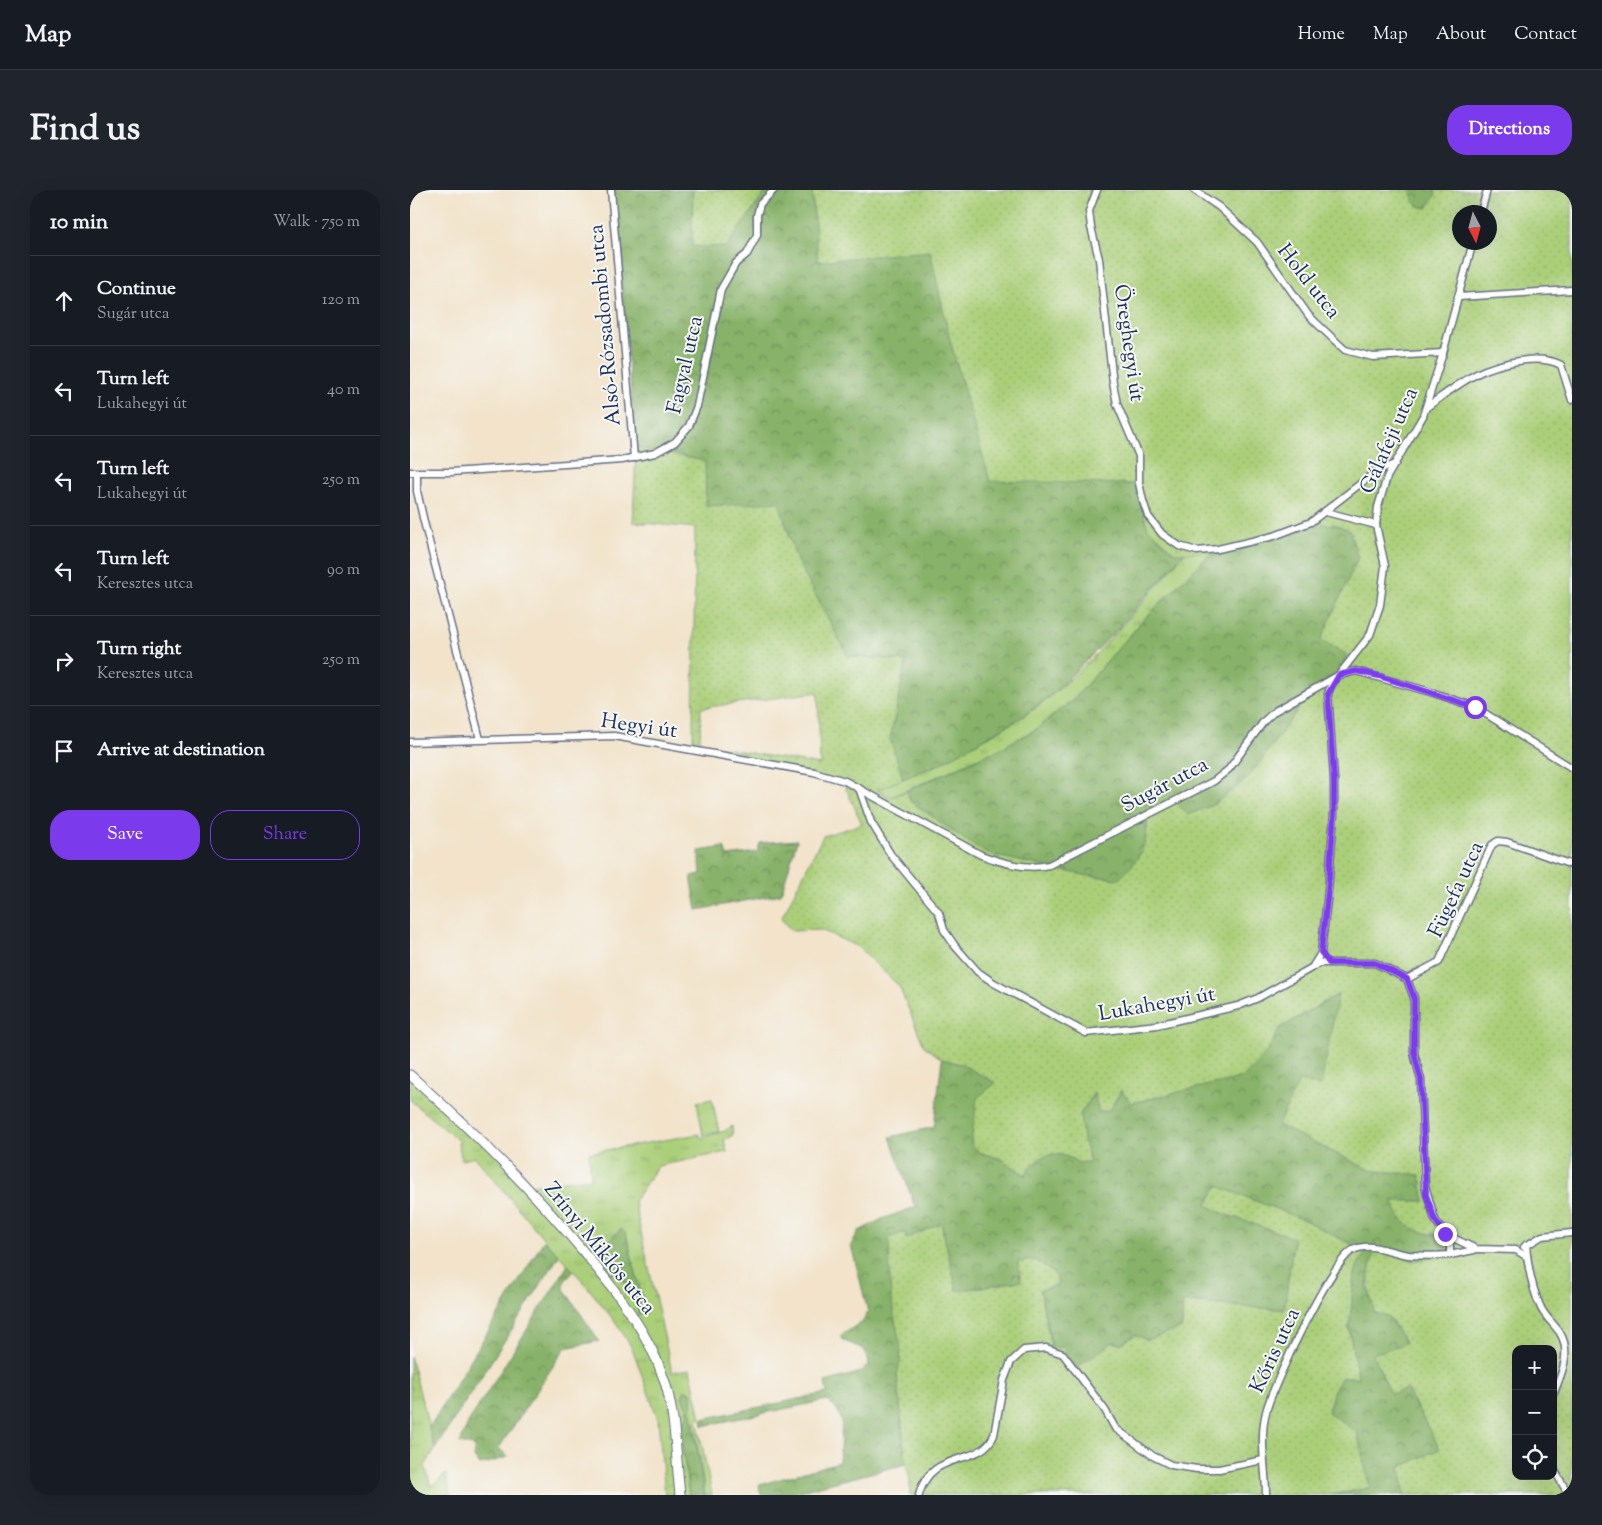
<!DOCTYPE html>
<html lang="en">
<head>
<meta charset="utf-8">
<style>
  :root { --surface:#171b24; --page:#20242c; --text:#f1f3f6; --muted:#9ea1a6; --line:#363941; --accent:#7c3aed }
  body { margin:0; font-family:"Sorts Mill Goudy",serif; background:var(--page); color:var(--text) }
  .controls { position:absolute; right:15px; bottom:15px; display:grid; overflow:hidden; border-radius:10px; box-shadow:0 5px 20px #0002 }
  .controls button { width:45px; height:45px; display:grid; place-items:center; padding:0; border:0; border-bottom:1px solid var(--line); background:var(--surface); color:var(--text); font:25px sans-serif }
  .compass { position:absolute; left:1042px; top:15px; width:45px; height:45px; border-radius:50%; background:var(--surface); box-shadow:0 5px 20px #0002; rotate:174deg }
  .stop { position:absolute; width:15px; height:15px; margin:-11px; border:4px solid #7c3aed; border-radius:50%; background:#fff }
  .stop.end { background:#7c3aed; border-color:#fff; box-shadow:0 1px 5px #0008 }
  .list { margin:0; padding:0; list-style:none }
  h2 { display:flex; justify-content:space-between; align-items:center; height:65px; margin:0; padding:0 20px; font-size:21px }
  h2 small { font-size:16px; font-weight:400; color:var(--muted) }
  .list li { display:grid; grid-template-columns:32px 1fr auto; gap:15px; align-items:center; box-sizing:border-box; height:90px; padding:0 20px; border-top:1px solid var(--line) }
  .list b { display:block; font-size:19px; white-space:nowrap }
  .list p { margin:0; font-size:16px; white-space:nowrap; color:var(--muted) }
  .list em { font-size:16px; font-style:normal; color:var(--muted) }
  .actions { display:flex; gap:10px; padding:15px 20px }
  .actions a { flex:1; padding:11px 0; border:1px solid var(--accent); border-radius:20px; text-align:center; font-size:18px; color:var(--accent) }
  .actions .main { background:var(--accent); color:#fff }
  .icon { flex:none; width:28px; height:28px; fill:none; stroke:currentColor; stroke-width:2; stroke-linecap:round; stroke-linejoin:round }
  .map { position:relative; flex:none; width:1162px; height:1305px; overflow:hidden; border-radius:20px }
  header { display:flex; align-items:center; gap:30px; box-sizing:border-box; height:70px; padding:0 25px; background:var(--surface); border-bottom:1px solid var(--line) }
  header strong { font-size:24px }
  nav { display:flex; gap:28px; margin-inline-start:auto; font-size:18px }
  .intro { display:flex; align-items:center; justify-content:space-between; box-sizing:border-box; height:120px; padding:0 30px }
  h1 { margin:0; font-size:35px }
  .button { padding:12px 22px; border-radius:20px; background:var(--accent); color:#fff; font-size:18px; font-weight:700 }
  main { display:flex; gap:30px; padding:0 30px }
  aside { flex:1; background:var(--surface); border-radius:20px; box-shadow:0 5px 20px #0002 }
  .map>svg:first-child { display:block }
  .grass { fill:url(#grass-tufts); stroke:#637f6c; fill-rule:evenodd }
  .forest { fill:url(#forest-crowns); stroke:#527064 }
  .park { fill:url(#park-dots); stroke:#637f6c; fill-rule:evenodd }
  .pitch { fill:#abcf79; stroke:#637f6c }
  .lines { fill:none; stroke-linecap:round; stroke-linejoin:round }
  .minor-casing { stroke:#666e84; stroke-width:9 }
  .secondary-casing { stroke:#666e84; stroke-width:11 }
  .minor { stroke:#fff; stroke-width:6 }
  .secondary { stroke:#fff; stroke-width:9 }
  .route { stroke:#7c3aed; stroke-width:6 }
  .labels { text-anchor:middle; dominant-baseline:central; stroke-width:4; stroke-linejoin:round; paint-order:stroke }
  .street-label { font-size:21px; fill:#1b2f5e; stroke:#f6f6f2 }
</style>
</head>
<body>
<header>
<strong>Map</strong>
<nav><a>Home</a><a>Map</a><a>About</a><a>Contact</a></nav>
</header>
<div class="intro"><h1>Find us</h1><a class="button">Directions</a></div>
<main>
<aside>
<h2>10 min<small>Walk · 750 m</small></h2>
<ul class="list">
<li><svg class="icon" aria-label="ahead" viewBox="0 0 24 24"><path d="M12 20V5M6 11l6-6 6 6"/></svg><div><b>Continue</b><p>Sugár utca</p></div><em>120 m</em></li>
<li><svg class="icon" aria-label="left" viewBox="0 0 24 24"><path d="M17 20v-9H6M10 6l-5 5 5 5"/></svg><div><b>Turn left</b><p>Lukahegyi út</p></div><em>40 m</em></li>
<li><svg class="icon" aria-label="left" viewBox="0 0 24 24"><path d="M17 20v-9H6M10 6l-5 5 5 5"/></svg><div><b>Turn left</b><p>Lukahegyi út</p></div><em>250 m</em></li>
<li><svg class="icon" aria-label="left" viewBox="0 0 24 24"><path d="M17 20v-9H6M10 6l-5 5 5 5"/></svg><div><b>Turn left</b><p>Keresztes utca</p></div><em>90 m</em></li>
<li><svg class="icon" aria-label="right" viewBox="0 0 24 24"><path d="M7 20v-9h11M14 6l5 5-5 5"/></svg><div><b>Turn right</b><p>Keresztes utca</p></div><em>250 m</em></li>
<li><svg class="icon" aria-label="arrive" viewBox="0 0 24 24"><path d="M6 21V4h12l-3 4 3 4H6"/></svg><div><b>Arrive at destination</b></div></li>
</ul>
<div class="actions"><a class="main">Save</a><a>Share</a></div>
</aside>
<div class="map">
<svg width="1162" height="1305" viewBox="0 0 1162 1305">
  <defs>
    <pattern id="grass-tufts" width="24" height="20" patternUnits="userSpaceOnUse" patternTransform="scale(1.25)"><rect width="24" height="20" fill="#abcf79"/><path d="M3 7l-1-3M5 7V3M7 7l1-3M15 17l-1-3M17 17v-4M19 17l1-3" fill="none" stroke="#93b26b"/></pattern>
    <pattern id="forest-crowns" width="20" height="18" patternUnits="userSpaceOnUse" patternTransform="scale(1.25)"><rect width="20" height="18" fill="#88b269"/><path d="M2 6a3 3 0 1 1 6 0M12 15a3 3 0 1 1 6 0" fill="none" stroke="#6e915a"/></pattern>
    <pattern id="park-dots" width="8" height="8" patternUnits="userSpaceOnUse" patternTransform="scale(1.25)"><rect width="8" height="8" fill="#abcf79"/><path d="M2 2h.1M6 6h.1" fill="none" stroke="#93b26b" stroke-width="1.8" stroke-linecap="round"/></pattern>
  </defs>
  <rect width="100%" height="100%" fill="#f6f6f2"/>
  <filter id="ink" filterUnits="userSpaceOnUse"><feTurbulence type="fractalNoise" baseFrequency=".02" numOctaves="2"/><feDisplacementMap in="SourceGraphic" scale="10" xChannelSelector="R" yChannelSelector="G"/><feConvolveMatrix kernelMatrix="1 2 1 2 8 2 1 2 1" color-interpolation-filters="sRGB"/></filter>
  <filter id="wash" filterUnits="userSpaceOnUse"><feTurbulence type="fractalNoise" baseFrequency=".0096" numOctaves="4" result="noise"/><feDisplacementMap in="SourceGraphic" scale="20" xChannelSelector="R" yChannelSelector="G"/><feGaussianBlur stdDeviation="1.12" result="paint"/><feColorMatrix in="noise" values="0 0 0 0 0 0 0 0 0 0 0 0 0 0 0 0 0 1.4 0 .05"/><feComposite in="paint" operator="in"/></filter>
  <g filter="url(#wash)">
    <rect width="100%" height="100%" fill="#f2e3ca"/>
    <g class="grass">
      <path d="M803 361 736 427 664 509 625 540 587 560 481 607 466 600C516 579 566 556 612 527 672 488 729 418 775 362Z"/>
      <path d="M0 886 119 995 181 988 179 963 289 944 291 948 315 941 322 936 323 945 314 950 317 962 248 976 224 1011 262 1182 280 1179 291 1228 287 1230 302 1305H295L281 1216 279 1224 270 1236 279 1305H255L248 1229 222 1158 207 1134 172 1090 134 1049 65 967 52 970 48 953 50 952 0 910ZM211 1039 216 1044 235 1123 229 1125 222 1100 208 1085Z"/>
      <polygon points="0,1166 25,1259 15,1276 21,1297 36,1284 40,1305 0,1305"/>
    </g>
    <g class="forest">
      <polygon points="203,0 283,0 282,55 316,57 357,0 402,0 408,71 520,61 540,150 580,290 724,294 738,338 765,363 775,362 707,440 644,503 612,527 530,574 493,589 480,549 496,471 438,466 387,371 369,313 296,316 295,271 226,258"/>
      <path d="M1000 0H1025L1026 4 1018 18C1005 17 1003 12 1000 0Z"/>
      <path d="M913 334 928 335 940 341 948 368 936 396V464L933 479 890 517 838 588 805 614 778 625 738 621C737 655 734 666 709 689L673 685 582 665 564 656 500 611 497 601 587 560 625 540 664 509 736 427 803 361 822 360Z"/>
      <polygon points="387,650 371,704 287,720 281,686 291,684 289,661 314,657 317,666 347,662 350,653"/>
      <path d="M929 804 911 896 868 935 960 980 1010 985 1015 1011H983L1020 1045H1032L1037 1055 1032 1067 1003 1071 967 1058 957 1096 965 1123 978 1126 996 1154 963 1165 981 1204 996 1199 1030 1259 990 1277 995 1305H920L960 1298 947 1242 918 1222 924 1200 932 1187H948L939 1140 944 1088 948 1074 959 1058 941 1054 894 1030 807 996 797 1015 812 1023 884 1048 874 1120 773 1112 772 1138 736 1151 726 1145 664 1180 642 1158 630 1100 648 1095 625 1070 608 1073 611 1091 547 1101 531 1033 496 1050 495 1042 483 1120 491 1148 492 1169 487 1184 496 1274 375 1305H351L349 1295 429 1272 432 1233 428 1221 417 1210 293 1236 292 1229 417 1203 415 1192 451 1182 459 1173 454 1159 434 1151 430 1146 453 1131 458 1122 441 1055 449 1041 472 1029 505 1017 480 947 524 937 532 869 551 874 586 893 571 963 592 969 615 985C631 962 645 958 669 973L680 971 673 950 670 924 685 903 689 922 700 920 711 900 722 913 833 887 856 863 870 838Z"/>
      <path d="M211 1039 216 1044 236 1123 229 1125C224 1107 220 1087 198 1083L186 1063Z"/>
      <polygon points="134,1050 149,1066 25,1259 19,1238"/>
      <polygon points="158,1075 164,1081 154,1092 154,1099 189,1151 155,1158 89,1258 98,1267 70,1275 63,1266 66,1257 50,1253 59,1231"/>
      <polygon points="275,1200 281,1202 282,1228 295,1305 279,1305 270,1235 279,1224 272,1207"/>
    </g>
    <g class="park">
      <polygon points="283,0 357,0 316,57 282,56"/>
      <path d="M402 0H1000C1003 11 1005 17 1017 18L1026 4 1025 0H1162V1305H995L990 1277 1030 1259 997 1199 981 1204 963 1164 996 1153 978 1126 965 1123C957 1099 956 1081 967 1057L1003 1071 1032 1067 1037 1055 1032 1045C1009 1044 988 1035 983 1011H1015L1010 985 960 980 868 935 889 891 911 896 928 804 870 838 856 863 834 887 721 913 711 900 700 920 689 922 684 903 670 924 673 950 680 971 669 973C645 958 631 962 615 985L592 969 571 963 561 955 567 908 586 893 551 874 532 869 514 856 489 796 448 757 411 740 382 741 371 729 413 646 452 634 434 594 283 556 285 338 223 332 226 258 295 271 296 316 369 312 387 371 438 466 496 471 480 549 493 589 467 600 481 607 497 601 500 611 564 656 582 665 673 685 709 689C734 665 737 655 738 621L762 608 778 625 805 614 838 588 890 517 933 479 936 464 911 450 948 368 940 341 928 335 913 334 822 360 765 363 738 338 724 294 580 291 540 150 520 61 408 71ZM1050 22H1080V52H1050ZM408 502 410 575 290 554 291 518ZM1106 1159H1143V1286H1106Z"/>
      <path d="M807 996 894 1030 941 1054 959 1058 948 1074 944 1088 939 1140 948 1187H932L924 1200 918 1222 947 1242 960 1298 920 1305H500V1290L496 1274 487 1184C496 1156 486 1145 483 1119 479 1096 480 1072 479 1048L495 1042 496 1049 531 1033 547 1101 611 1091 608 1072 625 1070 646 1085 648 1095 630 1100 641 1158 653 1157 664 1180 701 1153 711 1154 726 1145 737 1150 772 1138 773 1112 874 1120 884 1048 812 1023 797 1015Z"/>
    </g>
    <polygon class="pitch" points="302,909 309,942 293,945 287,912"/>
  </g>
  <g filter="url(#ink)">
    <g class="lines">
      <defs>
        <g id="minor">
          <polyline points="201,0 224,268"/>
          <polyline points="687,0 679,21 681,37 689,69 703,193 707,214 729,266 729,293 733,311 738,326 752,344 769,356 787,361 808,359 864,346 901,332 968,280 985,274"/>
          <polyline points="784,0 809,17 847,52 899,126 935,160 963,167 1033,163"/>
          <polyline points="1071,22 1077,0"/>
          <polyline points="1048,107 1162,100"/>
          <path d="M1017 217C1034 205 1055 188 1075 180 1096 172 1130 164 1151 175L1162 210"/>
          <polyline points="0,282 41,282 212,270 245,263 265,252 279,236 287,216 311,99 326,73 337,64 347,45 347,25 350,14 364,0"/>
          <polyline points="7,283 7,301 14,332 70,549"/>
          <polyline points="916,322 966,335"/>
          <path d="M0 552 204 546 404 582 435 591 571 665C593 673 616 680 639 675L804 591 819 579 854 531 865 521 929 485 946 481 1024 503 1065 517 1162 578"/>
          <polyline points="449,598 461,632 481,665 529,723 534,740 545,756 568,782 584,793 676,843 747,835 828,816 848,808 910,773 965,773 997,789 1004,808 1004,863 1011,890 1015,996 1025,1030 1035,1044 1066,1059 1106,1060 1117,1067"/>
          <polyline points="903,776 911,763 918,701 924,624 924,589 918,504 921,495 960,445 970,415 975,376 966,335 968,317 977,287 1013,226 1033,163 1063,52"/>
          <polyline points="997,789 1029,772 1082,655 1088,651 1097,652 1162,675"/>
          <path d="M1116 1055C1118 1077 1122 1099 1131 1118 1136 1128 1144 1134 1150 1143 1162 1162 1151 1186 1143 1205"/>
          <polyline points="1114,1057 1132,1046 1162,1043"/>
          <polyline points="1040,1065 1064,1060"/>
          <polyline points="1143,1278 1159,1305"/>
          <path d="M509 1305C521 1258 570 1278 584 1245L594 1190 601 1172 614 1160 636 1158 653 1164 695 1220 705 1238 743 1266 761 1275 787 1279H809L853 1270"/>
          <path d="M856 1305C856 1277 849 1250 856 1222 863 1194 921 1072 943 1060 961 1051 981 1063 999 1065 1013 1066 1027 1066 1040 1065V1056L1035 1044"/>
        </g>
        <path id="secondary" d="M0 885C62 940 120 997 173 1061 206 1101 239 1142 255 1192 266 1228 266 1268 270 1305"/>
      </defs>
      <use href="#minor" class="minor-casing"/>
      <use href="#secondary" class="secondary-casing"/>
      <use href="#minor" class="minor"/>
      <use href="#secondary" class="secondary"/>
    </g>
  </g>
  <g class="lines" filter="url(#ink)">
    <polyline class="route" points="1035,1044 1025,1030 1016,1005 1011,890 1004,863 1004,808 997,789 965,773 919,773 911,762 918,701 924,624 924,589 918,504 929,485 946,481 969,486 1065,517"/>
  </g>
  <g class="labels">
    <g class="street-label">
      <text transform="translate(898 92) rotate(52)">Hold utca</text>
      <text transform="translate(196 135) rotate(-95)">Alsó-Rózsadombi utca</text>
      <text transform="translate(718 153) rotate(82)">Öreghegyi út</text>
      <text transform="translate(276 175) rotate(-77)">Fagyal utca</text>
      <text transform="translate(980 251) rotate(-66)">Gálafeji utca</text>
      <text transform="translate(229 537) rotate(8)">Hegyi út</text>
      <text transform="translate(755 596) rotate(-28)">Sugár utca</text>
      <text transform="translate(1047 700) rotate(-65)">Fügefa utca</text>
      <text transform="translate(747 815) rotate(-10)">Lukahegyi út</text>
      <text transform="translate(189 1059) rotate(51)">Zrínyi Miklós utca</text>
      <text transform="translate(866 1161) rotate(-65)">Kőris utca</text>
    </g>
  </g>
</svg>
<div class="controls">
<button>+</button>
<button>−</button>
<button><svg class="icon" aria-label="locate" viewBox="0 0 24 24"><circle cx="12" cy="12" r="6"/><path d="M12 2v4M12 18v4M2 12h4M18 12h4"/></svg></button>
</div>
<svg class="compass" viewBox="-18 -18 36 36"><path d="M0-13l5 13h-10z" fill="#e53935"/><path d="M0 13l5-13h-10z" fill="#9ea1a6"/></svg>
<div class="stop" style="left:1065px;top:517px"></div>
<div class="stop end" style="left:1035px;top:1044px"></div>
</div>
</main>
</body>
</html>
